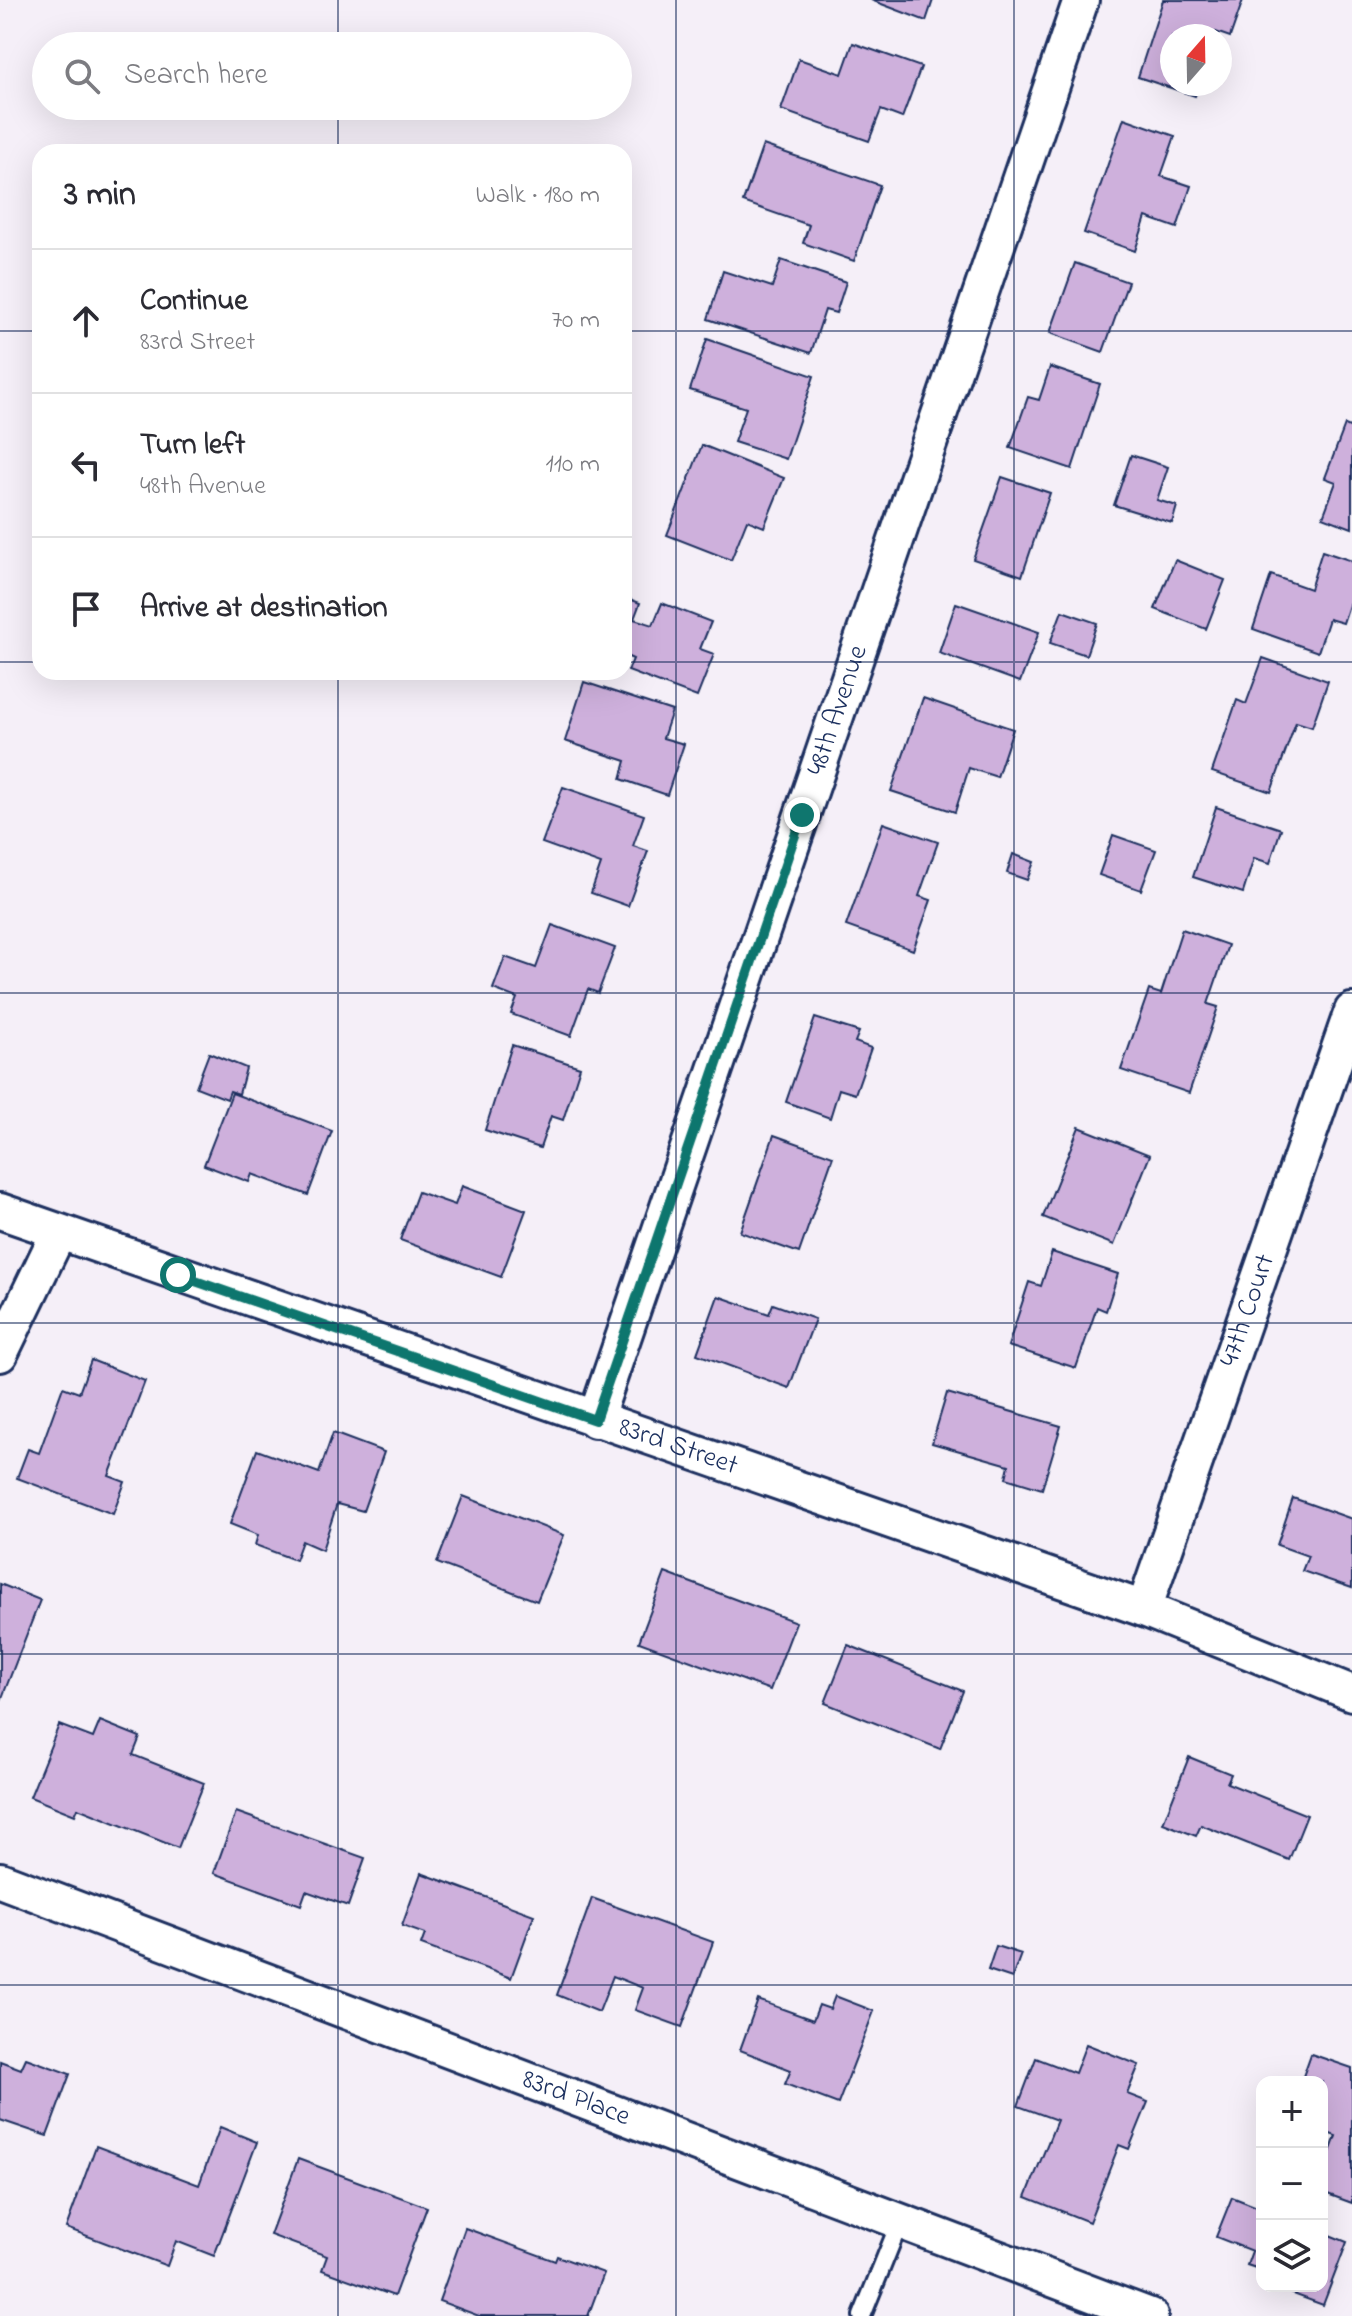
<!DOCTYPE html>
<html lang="en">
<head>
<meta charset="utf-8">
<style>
  :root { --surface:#fff; --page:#f2f2f3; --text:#2b2b33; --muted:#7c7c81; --line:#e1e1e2 }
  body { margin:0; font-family:"Indie Flower",sans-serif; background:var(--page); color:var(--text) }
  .controls { position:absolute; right:24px; bottom:24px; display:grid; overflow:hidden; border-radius:16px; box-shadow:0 8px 32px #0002 }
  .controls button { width:72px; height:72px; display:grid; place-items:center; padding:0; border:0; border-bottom:2px solid var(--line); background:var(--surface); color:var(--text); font:40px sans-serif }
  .compass { position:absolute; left:1160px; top:24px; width:72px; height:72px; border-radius:50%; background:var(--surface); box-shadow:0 8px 32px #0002; rotate:20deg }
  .stop { position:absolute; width:24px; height:24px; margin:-18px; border:6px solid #0f766e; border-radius:50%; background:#fff }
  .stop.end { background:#0f766e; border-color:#fff; box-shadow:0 2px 8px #0008 }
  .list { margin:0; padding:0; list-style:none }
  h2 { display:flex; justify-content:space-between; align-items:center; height:104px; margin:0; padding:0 32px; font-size:34px }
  h2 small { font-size:26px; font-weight:400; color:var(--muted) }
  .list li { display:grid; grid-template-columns:52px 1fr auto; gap:24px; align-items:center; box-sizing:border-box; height:144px; padding:0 32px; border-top:2px solid var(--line) }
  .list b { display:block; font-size:30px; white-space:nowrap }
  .list p { margin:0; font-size:26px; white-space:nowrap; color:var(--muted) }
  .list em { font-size:26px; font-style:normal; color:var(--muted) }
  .icon { flex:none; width:44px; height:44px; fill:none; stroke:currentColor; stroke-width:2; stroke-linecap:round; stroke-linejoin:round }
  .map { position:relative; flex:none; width:1352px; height:2316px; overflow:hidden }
  .search { position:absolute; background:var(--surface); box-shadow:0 8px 32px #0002; left:32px; top:32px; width:600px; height:88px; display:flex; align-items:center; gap:20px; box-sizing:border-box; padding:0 28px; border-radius:44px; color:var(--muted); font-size:30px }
  .panel { position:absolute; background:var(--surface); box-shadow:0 8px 32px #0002; left:32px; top:144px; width:600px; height:536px; border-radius:24px }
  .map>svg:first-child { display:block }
  .building { fill:#ceb0dc; stroke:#1b2f5e; stroke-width:2 }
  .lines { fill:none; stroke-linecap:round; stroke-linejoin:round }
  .lane-casing { stroke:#1b2f5e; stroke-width:22 }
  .street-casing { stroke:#1b2f5e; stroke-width:40 }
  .lane { stroke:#fff; stroke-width:16 }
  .street { stroke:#fff; stroke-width:34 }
  .route { stroke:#0f766e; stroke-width:10 }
  .grid { fill:none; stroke:#1b2f5e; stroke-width:2; stroke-opacity:0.55 }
  .labels { text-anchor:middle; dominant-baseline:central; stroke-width:6; stroke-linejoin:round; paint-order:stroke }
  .street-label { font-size:28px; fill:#1b2f5e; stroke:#fff }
</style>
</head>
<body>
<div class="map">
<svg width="1352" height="2316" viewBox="0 0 1352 2316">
  <rect width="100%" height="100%" fill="#f5eff8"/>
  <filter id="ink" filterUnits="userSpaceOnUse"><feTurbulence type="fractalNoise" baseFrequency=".0125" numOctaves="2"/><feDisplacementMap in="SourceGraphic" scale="16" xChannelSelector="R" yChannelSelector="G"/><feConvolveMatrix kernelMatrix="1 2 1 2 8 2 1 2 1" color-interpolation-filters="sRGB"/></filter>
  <g filter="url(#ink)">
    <g class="building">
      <polygon points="871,0 933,0 926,21"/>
      <polygon points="1163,0 1243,0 1230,37 1216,32 1215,36 1172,36 1172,84 1199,84 1195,96 1138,77"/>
      <polygon points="853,43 921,67 902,118 881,110 869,141 781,110 799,59 842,74"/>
      <polygon points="1124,118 1175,136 1161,176 1191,186 1177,228 1146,217 1135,251 1084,233"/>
      <polygon points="763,145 880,185 854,261 803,243 809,225 743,202"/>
      <polygon points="781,260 846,282 836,313 825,310 811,353 708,319 723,271 772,287"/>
      <polygon points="1075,263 1128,282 1103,352 1050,333"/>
      <polygon points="707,339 814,376 786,459 734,442 746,408 690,390"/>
      <polygon points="1050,367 1100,384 1072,469 1010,448 1028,397 1039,400"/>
      <polygon points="1345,425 1352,428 1352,528 1323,517 1336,482 1325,478"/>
      <polygon points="702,445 784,478 764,527 747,520 731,560 667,535"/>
      <polygon points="1131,455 1168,467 1157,500 1177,506 1172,523 1114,505"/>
      <polygon points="1002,477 1050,493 1022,576 973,559"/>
      <polygon points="1322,551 1352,561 1352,596 1343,623 1329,619 1318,652 1253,629 1271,575 1310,589"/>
      <polygon points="1175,560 1225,580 1206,629 1155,609"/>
      <polygon points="624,597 640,603 634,619 653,625 662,603 711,622 700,649 714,654 697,697 628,671 633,659 624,655"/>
      <polygon points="956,603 1039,632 1020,682 939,653"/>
      <polygon points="1062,611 1097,623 1086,655 1050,643"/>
      <polygon points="1263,658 1328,681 1312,727 1296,722 1271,792 1212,772 1237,700 1246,704"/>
      <polygon points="584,682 672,711 663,738 684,744 667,795 621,779 626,761 565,741"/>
      <polygon points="923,698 1013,729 997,777 969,768 955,812 891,791"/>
      <polygon points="563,787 644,815 633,846 648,851 628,906 591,893 601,864 542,843"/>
      <polygon points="1216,807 1281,829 1270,863 1254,858 1243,893 1193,877"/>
      <polygon points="883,823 938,842 919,896 931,900 913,950 846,926"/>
      <polygon points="1113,835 1156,850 1141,890 1099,875"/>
      <polygon points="1013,854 1034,862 1027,880 1007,873"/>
      <polygon points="552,925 615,948 598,993 588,989 571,1036 511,1014 517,998 493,989 505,957 536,968"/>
      <polygon points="1182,929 1228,945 1208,1004 1218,1007 1189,1093 1121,1070 1149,990 1161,994"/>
      <polygon points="815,1018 859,1032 855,1042 871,1048 855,1094 839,1089 830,1118 786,1102"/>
      <polygon points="512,1045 580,1067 563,1120 551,1116 540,1148 485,1130"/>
      <polygon points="209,1053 246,1068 239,1094 230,1091 227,1099 196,1087"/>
      <polygon points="232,1093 332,1131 308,1195 252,1174 249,1182 204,1165"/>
      <polygon points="1079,1127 1150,1155 1114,1245 1043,1217"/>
      <polygon points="774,1135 833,1156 799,1253 740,1232"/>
      <polygon points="462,1186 526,1210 501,1277 400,1240 418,1192 455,1205"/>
      <polygon points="1052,1252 1118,1274 1106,1311 1097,1307 1076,1368 1008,1346 1029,1282 1041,1286"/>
      <polygon points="718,1296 769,1314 773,1304 815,1319 789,1388 697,1354"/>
      <polygon points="91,1360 145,1381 109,1476 125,1482 113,1514 17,1478 28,1449 39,1453 63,1387 79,1393"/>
      <polygon points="947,1393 1061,1426 1042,1489 1006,1478 1009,1465 932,1443"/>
      <polygon points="333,1433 384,1452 363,1511 337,1504 322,1550 302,1541 295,1560 255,1545 258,1535 230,1524 257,1450 319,1473"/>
      <polygon points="463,1496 564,1535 537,1601 437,1563"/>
      <polygon points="1293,1498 1352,1519 1352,1588 1302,1571 1308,1556 1277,1545"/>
      <polygon points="665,1573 796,1622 770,1690 639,1642"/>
      <polygon points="0,1584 40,1600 0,1703"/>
      <polygon points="848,1645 963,1691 940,1749 825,1703"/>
      <polygon points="100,1721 140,1737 133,1755 204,1783 178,1848 78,1808 75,1815 30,1797 59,1725 93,1738"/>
      <polygon points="1189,1757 1231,1774 1227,1783 1307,1815 1289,1860 1201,1825 1196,1836 1163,1823"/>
      <polygon points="236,1812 365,1858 348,1906 306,1891 301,1905 214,1873"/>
      <polygon points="421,1873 534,1915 511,1978 421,1945 425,1934 402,1926"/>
      <polygon points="592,1898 713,1942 682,2027 635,2010 643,1988 613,1976 599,2012 557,1995"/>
      <polygon points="996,1946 1021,1954 1012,1978 988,1970"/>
      <polygon points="835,1996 874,2011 838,2104 785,2084 791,2070 740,2050 758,2000 813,2020 819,2005 830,2009"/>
      <polygon points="1086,2044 1139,2065 1127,2094 1148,2102 1129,2149 1119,2145 1089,2222 1026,2197 1057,2120 1018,2106 1036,2058 1075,2073"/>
      <polygon points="1311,2054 1352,2068 1352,2203 1322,2192 1322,2174 1336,2136 1322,2131 1322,2082 1301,2082"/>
      <polygon points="26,2058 70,2074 47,2136 0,2120 0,2061 21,2069"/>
      <polygon points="220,2127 257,2142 214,2256 176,2241 167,2266 66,2228 96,2146 199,2185"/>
      <polygon points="298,2159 427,2207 394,2296 322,2270 327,2256 270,2235"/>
      <polygon points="1232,2197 1262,2209 1262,2270 1247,2265 1252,2251 1216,2237"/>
      <polygon points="465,2228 555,2261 557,2256 604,2273 588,2316 479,2316 439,2301"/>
      <polygon points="1322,2232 1347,2242 1323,2305 1285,2291 1287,2286 1322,2286"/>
    </g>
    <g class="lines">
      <defs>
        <polyline id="lane" points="862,2316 899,2224"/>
        <g id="street">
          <path id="s1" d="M0 1211 1144 1609 1352 1693"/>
          <polyline points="0,1354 58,1234"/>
          <path id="s2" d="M595 1420 1081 0"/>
          <path id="s3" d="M1144 1609 1352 1011"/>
          <path id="s4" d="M0 1880 1150 2316"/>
        </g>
      </defs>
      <use href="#lane" class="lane-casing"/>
      <use href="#street" class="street-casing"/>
      <use href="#lane" class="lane"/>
      <use href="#street" class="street"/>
    </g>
  </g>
  <g class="lines" filter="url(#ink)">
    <polyline class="route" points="178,1275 595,1420 802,815"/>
  </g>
  <path class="grid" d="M338 0V46M676 0V2316M1014 0V2316M338 106V152M0 331H40M624 331H1352M0 662H40M624 662H1352M338 672V2316M0 993H1352M0 1323H1352M0 1654H1352M0 1985H1352"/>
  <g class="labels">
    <g class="street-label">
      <text stroke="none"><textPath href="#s2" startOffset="750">48th Avenue</textPath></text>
      <text stroke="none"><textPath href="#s3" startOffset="316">47th Court</textPath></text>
      <text stroke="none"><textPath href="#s1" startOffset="718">83rd Street</textPath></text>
      <text stroke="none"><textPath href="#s4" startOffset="616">83rd Place</textPath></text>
    </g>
  </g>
</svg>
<div class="controls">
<button>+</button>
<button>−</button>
<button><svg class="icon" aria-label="layers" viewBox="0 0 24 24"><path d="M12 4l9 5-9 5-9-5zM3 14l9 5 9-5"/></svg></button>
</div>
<svg class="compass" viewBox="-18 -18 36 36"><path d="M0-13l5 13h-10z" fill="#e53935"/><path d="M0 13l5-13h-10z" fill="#7c7c81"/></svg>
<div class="stop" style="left:178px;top:1275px"></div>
<div class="stop end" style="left:802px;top:815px"></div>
<div class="search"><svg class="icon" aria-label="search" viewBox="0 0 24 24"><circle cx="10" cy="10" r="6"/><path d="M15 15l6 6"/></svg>Search here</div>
<section class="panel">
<h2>3 min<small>Walk · 180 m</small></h2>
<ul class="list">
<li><svg class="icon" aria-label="ahead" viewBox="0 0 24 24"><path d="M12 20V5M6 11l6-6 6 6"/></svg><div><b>Continue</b><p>83rd Street</p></div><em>70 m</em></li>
<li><svg class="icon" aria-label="left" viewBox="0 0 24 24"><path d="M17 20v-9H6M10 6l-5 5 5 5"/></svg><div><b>Turn left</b><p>48th Avenue</p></div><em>110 m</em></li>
<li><svg class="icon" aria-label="arrive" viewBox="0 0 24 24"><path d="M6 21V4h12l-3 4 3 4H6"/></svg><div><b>Arrive at destination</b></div></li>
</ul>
</section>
</div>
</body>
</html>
